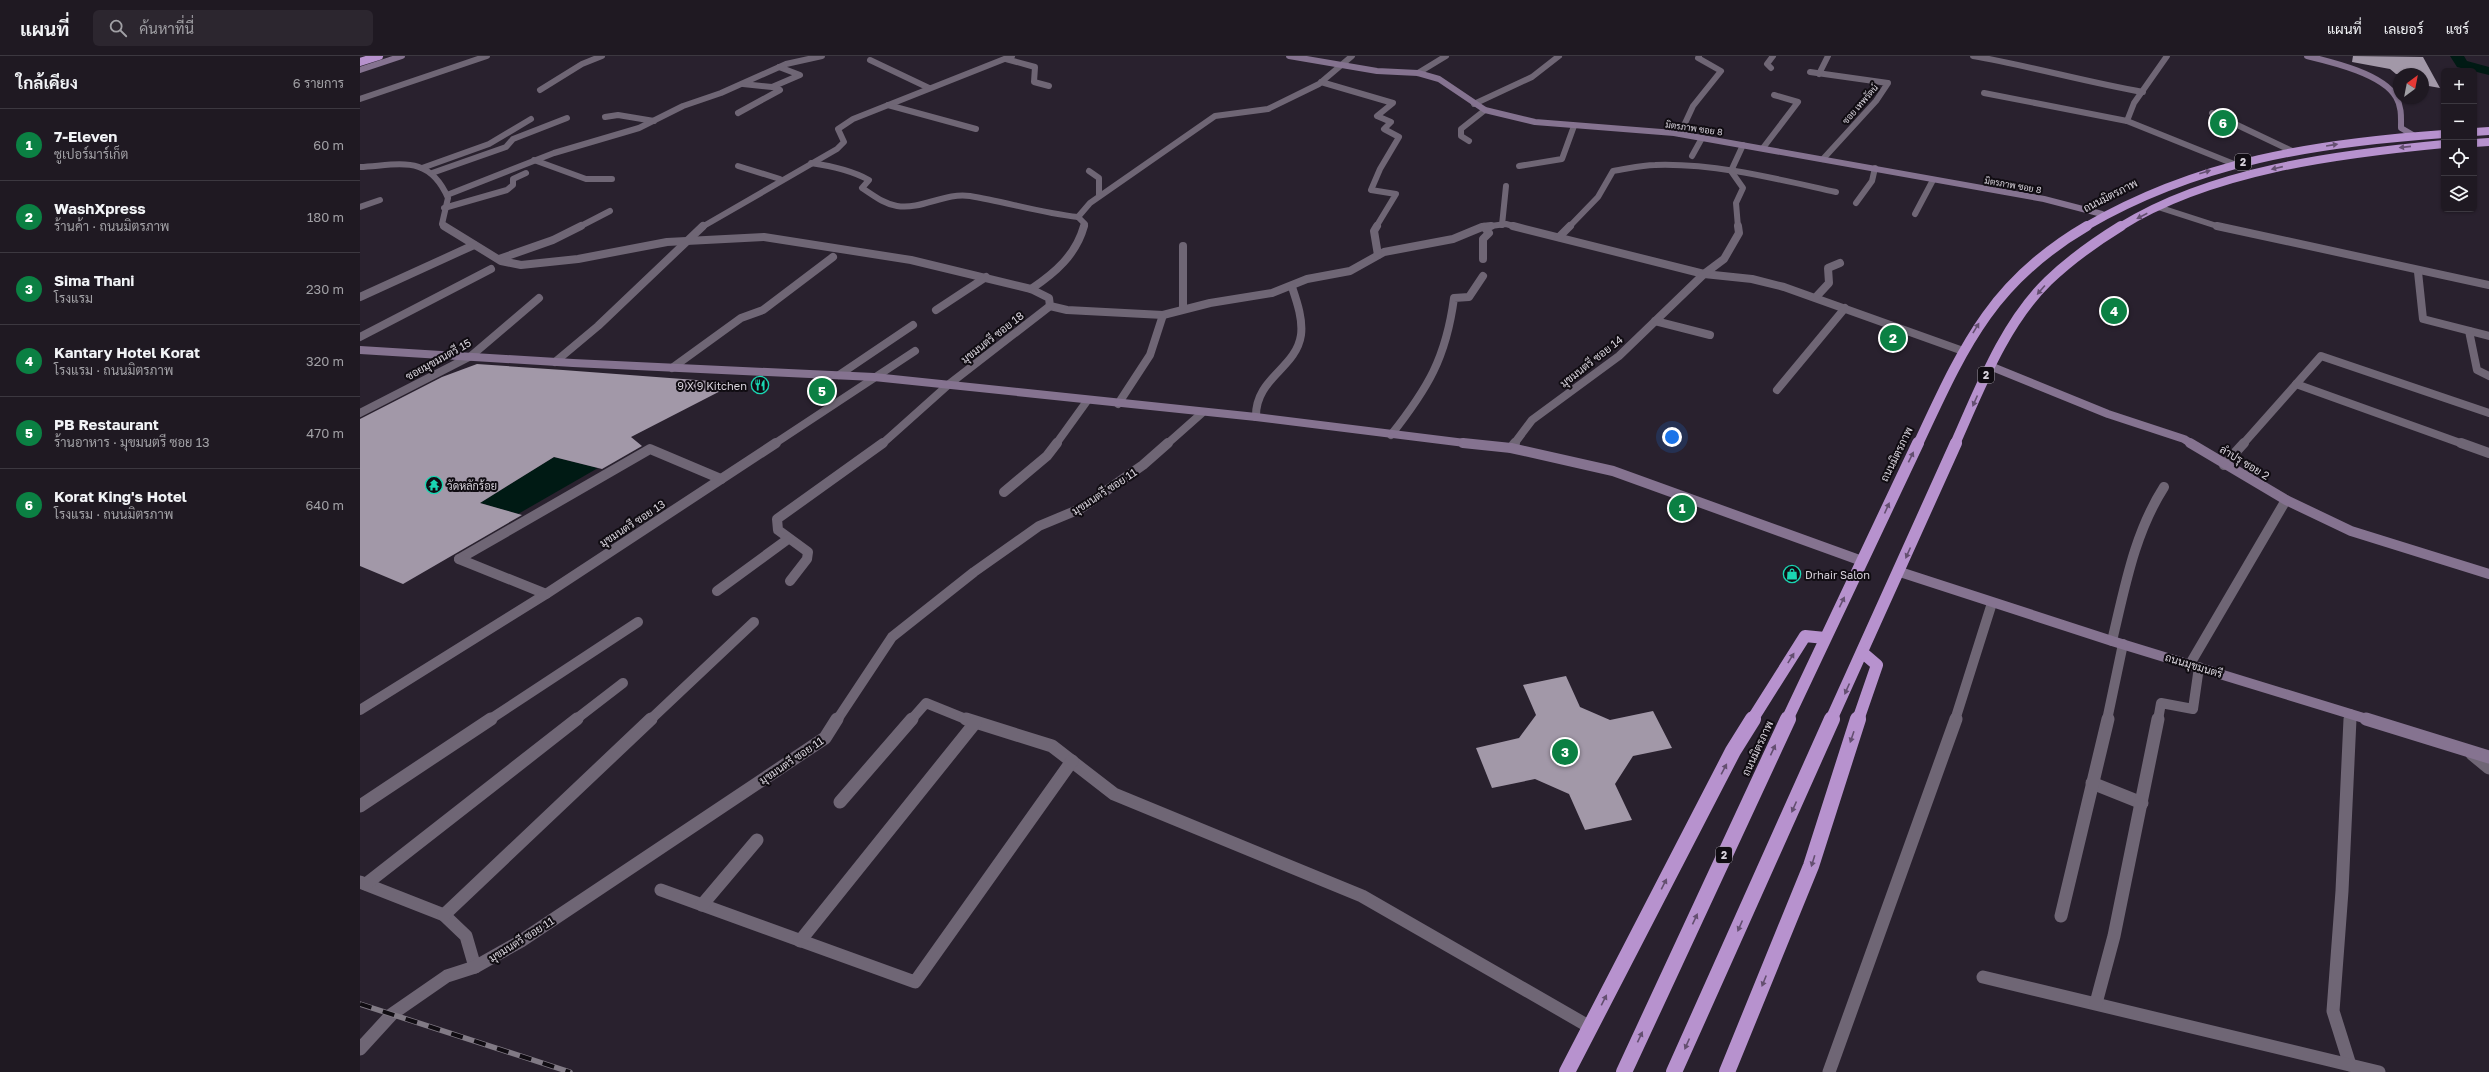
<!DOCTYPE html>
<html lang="th">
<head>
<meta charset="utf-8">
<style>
  :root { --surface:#1f1922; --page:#2c262f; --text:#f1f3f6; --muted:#a1a0a5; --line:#3c3840; --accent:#0b8043 }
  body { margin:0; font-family:"Golos Text",Sarabun,sans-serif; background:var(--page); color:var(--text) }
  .controls { position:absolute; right:12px; top:12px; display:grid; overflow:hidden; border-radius:6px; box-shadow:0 1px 3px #0004 }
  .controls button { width:36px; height:36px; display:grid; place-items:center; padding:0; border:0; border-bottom:1px solid var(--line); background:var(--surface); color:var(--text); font:20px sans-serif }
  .compass { position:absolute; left:2033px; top:12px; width:36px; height:36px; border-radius:50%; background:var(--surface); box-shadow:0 1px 3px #0004; rotate:32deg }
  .you { position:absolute; left:1312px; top:381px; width:14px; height:14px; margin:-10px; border:3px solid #fff; border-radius:50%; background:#1a73e8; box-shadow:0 0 0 6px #1a73e833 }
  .badge { display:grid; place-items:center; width:26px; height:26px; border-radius:50%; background:var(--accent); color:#fff; font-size:13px; font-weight:700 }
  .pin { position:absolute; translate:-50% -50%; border:2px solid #fff; box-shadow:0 1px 4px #0006 }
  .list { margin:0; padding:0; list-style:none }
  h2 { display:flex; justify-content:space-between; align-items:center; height:52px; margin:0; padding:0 16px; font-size:17px }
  h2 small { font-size:13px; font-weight:400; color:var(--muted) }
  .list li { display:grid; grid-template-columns:26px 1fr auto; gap:12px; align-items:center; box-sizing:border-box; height:72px; padding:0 16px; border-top:1px solid var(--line) }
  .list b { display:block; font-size:15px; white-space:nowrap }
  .list p { margin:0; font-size:13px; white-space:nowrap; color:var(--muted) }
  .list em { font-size:13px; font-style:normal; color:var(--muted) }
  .icon { flex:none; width:22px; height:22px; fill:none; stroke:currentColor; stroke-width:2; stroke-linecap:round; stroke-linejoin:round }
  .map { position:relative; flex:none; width:2129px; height:1016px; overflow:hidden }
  header { display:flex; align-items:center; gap:24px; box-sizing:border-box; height:56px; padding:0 20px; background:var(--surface); border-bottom:1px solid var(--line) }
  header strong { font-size:19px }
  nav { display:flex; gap:22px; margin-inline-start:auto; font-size:14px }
  .search { width:280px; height:36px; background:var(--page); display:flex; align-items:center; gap:10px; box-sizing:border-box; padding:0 14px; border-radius:6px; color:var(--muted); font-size:15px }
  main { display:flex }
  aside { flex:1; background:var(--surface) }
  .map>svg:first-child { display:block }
  .water { fill:#001a14 }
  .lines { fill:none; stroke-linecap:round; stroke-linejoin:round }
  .river { fill:#001a14; fill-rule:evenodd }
  .building { fill:#a298a8 }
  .street-far3 { stroke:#6f6675; stroke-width:6 }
  .street-far2 { stroke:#6f6675; stroke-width:8 }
  .street-far1 { stroke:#6f6675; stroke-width:10 }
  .street { stroke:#6f6675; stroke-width:13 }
  .secondary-far3 { stroke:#857390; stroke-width:6 }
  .secondary-far2 { stroke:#857390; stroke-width:8 }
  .secondary-far1 { stroke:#857390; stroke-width:10 }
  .secondary { stroke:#857390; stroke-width:13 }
  .highway-far3 { stroke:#b792ce; stroke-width:8 }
  .highway-far2 { stroke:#b792ce; stroke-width:10 }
  .highway-far1 { stroke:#b792ce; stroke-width:12 }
  .highway { stroke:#b792ce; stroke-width:16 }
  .rail-casing { stroke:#817a85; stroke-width:5.5 }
  .rail { stroke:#100c12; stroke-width:4; stroke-dasharray:12; stroke-linecap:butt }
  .oneway { fill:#644f70 }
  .labels { text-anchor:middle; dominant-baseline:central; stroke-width:4; stroke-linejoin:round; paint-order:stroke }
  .far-street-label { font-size:9px; fill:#d8d3dc; stroke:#100c12 }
  .shield { fill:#100c12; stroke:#9c979f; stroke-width:1 }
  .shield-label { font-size:10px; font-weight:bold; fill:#d8d3dc }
  .street-label { font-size:11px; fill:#d8d3dc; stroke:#100c12 }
  .poi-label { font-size:11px; fill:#d8d3dc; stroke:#100c12; text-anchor:start }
</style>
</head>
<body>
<header>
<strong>แผนที่</strong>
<div class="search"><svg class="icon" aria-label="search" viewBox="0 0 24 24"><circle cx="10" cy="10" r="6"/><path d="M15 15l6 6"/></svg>ค้นหาที่นี่</div>
<nav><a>แผนที่</a><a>เลเยอร์</a><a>แชร์</a></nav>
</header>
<main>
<aside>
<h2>ใกล้เคียง<small>6 รายการ</small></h2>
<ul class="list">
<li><span class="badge">1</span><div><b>7-Eleven</b><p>ซูเปอร์มาร์เก็ต</p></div><em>60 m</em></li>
<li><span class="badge">2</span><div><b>WashXpress</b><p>ร้านค้า · ถนนมิตรภาพ</p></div><em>180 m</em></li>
<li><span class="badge">3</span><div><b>Sima Thani</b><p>โรงแรม</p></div><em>230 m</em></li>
<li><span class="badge">4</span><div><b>Kantary Hotel Korat</b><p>โรงแรม · ถนนมิตรภาพ</p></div><em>320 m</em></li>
<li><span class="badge">5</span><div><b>PB Restaurant</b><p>ร้านอาหาร · มุขมนตรี ซอย 13</p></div><em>470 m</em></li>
<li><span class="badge">6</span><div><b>Korat King's Hotel</b><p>โรงแรม · ถนนมิตรภาพ</p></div><em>640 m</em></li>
</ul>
</aside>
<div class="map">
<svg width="2129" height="1016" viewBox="0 0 2129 1016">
  <rect width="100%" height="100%" fill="#29212e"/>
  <polygon class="water" points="194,401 238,412 158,458 120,447"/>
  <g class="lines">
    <polygon class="river" points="2090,0 2104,0 2107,5 2129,11 2129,19 2097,11"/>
  </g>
  <g class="building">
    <polygon points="1993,0 2063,1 2080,32 2063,29 2063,18 2036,18 2030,13 1992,6"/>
    <polygon points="117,308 203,314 376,327 271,381 282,390 242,413 194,401 120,447 162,459 43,528 0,510 0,363 82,321"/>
    <polygon points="1206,620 1220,651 1250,664 1293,655 1312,692 1273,700 1255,728 1272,764 1225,774 1209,738 1175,723 1132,732 1116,692 1159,682 1176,659 1163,629"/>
  </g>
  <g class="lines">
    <g class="street-far3">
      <path d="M1613 0C1670 10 1726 26 1783 36"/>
      <polyline points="1807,0 1774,47 1767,65 1874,108"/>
      <polyline points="646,3 675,11 674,26 689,30"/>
      <polyline points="510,4 569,32"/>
      <polyline points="1411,12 1407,8 1413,0"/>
      <polyline points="1450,16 1528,27 1516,45 1463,103"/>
      <polyline points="1058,17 1086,0"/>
      <polyline points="1459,18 1468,0"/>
      <polyline points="961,26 1033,47 1017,60 1031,66 1024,73 1039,81 1020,113 1011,134 1036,138 1016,171"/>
      <polyline points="383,28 412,31 440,19 419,11"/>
      <polyline points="180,34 222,8 242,0"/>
      <polyline points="1624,37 1767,65"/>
      <polyline points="0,43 127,0"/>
      <polyline points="1114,48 1172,21 1199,0"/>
      <polyline points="528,49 616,73"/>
      <polyline points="378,57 420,34 414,31"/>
      <polyline points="1852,57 1932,95"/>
      <polyline points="245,61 258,59 294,65"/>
      <polyline points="1320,78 1333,50 1361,15 1338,2 1339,0"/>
      <polyline points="1109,85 1101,80 1101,73 1125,54"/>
      <polyline points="1403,92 1438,46 1414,39"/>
      <polyline points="1332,100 1342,82"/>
      <polyline points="174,104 226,123 252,123"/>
      <path d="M451 107C472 110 491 114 509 124L502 132C513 139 524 148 537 150 562 154 585 136 610 140 646 146 681 157 718 161"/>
      <polyline points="378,110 420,123"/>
      <polyline points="1159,110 1202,103 1214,70"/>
      <path d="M0 111C40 109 69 98 88 142L82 168 86 171"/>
      <polyline points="62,112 129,88 171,63"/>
      <polyline points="729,115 739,122 739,139"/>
      <polyline points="72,117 146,91 153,83 207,62"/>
      <polyline points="87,139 194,97 279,72 323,50 361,37 426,8 462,0"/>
      <polyline points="1496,147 1512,125 1515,112"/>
      <polyline points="0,151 20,144"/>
      <polyline points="1798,151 1860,171"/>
      <polyline points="84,152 147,134 153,129 153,123 166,117"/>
      <polyline points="1555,158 1573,124"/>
      <polyline points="1142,169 1146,130"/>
      <polyline points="219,171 250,155"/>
      <polyline points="342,171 477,93 484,86 478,73 493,63 652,0"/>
      <polyline points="724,171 725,168 718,161 730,147 855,60 908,53 959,28 992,0"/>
      <polyline points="1123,171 1146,168 1157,171"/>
      <path d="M1209 171 1238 141 1253 115C1267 113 1281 109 1295 109 1356 107 1417 123 1476 136"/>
      <polyline points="1378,171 1376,147 1383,132 1371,115 1383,89"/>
    </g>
    <g class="street-far2">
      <polyline points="84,170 141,205 161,209 218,203 307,186 404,181 551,204 671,233 689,242 690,250 707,254 803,259 850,247 912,237 947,223 990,215 1024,196 1093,183 1122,171 1131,170"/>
      <polyline points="1017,170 1014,175 1018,199"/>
      <polyline points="1153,170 1344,218 1392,223 1424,231 1603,295"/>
      <polyline points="1857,170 2129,229"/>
      <polyline points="1199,181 1210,170"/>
      <polyline points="823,190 823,253"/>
      <polyline points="139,203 193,184 221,170"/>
      <polyline points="1123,203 1123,183 1129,177 1124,171"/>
      <polyline points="2058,216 2063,263 2129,280"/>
      <path d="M671 233C695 217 716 199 724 170"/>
      <polyline points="0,241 114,189"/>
      <polyline points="1456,241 1469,227 1468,212 1480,207"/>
      <polyline points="576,254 626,221"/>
      <polyline points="1295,265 1350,279"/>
      <polyline points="2109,275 2117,314 2129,320"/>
      <polyline points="0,281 131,213"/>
      <polyline points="195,306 238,270 343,170"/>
      <polyline points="312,312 381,262 403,254 473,201"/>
      <polyline points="479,319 553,269"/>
      <polyline points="1936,328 2103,388"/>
      <polyline points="1417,334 1485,252"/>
      <polyline points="758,348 790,299 803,259"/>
      <polyline points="0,357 111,300 179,242"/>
      <path d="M896 361C895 322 936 313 941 279 943 263 937 246 932 231"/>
      <path d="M1031 379C1068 332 1086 302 1094 242L1109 241 1123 220"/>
      <polyline points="414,388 555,295"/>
      <polyline points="522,388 588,329 690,250"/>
      <polyline points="696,388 727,345"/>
      <polyline points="807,388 842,357"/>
      <polyline points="1154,388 1172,364 1259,300 1344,218 1364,203 1379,177 1378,170"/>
      <polyline points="1883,388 1961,300 2129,357"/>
    </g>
    <g class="street-far1">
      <polyline points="2101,387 2129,397"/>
      <polyline points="1151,392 1155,387"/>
      <polyline points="1864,409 1884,387"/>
      <polyline points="644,436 687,400 697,387"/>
      <polyline points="99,503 290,393 361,423"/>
      <polyline points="99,503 186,538"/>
      <polyline points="430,525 447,503 448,496 418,474 417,463 523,387"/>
      <polyline points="357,535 428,483"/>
      <path d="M1752 585C1765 531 1774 478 1804 431"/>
      <polyline points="1830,608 1926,444"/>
      <polyline points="0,654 186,538 416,387"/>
      <polyline points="129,664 278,566"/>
      <polyline points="215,664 263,627"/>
      <polyline points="290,664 394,566"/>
      <polyline points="477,664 532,581 614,516 679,470 720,453 783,409 808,387"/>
      <polyline points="551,664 566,647 608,664"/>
      <polyline points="1595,664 1632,547"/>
      <polyline points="1747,664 1763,588"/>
      <polyline points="1798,664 1801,647 1833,653 1839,611"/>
      <polyline points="1990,664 1990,658"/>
    </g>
    <g class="street">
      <polyline points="606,663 692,690 754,738 1002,840 1230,971"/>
      <polyline points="1990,663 1982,835 1973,955 1990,1009"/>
      <polyline points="2112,698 2129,712"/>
      <polyline points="1732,727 1782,747"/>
      <polyline points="480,746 552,663"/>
      <polyline points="0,750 131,663"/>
      <polyline points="0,826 84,859 106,880 115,911"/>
      <polyline points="6,828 217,663"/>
      <polyline points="301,834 555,926 712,705"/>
      <polyline points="342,849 397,784"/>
      <polyline points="84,859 291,663"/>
      <polyline points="1701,860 1748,663"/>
      <polyline points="440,885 615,667"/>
      <polyline points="1623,921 2019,1016"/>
      <polyline points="1736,947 1754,880 1798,663"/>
      <polyline points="0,993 32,958 87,920 115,911 161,885 465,682 477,663"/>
      <polyline points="1469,1016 1596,663"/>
    </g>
    <g class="secondary-far3">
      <polyline points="929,0 1017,15 1058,17 1079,23 1125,54 1175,66 1314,77 1684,143 1742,158"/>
      <path d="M1947 0C1972 6 2023 18 2036 41 2042 51 2041 62 2041 72L2053 79"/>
      <polyline points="0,14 42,0"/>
    </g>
    <g class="secondary-far2">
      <polyline points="0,294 213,307 514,321 896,361 1113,388"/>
      <polyline points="1630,310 1748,358 1824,383 1832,388"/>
    </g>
    <g class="secondary-far1">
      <polyline points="1103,387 1151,392 1253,415 1502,505"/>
      <polyline points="1830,387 1926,444 1991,475 2129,518"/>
      <polyline points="1540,516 1752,585 2010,664"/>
    </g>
    <polyline class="secondary" points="2006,663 2129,701"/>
    <g class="highway-far3">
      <polyline points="0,6 19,0"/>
      <polyline points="2114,76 2129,75"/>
      <polyline points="2114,87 2129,86"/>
      <path d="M1725 171C1838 105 1956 87 2084 78"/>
      <path d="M1760 171C1851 114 1979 98 2084 88"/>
    </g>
    <g class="highway-far2">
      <path d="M1558 388C1603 292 1631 226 1727 170"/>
      <path d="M1595 388C1620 332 1644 268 1688 225 1711 203 1735 186 1761 170"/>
    </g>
    <g class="highway-far1">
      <polyline points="1392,664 1445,580 1465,582"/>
      <polyline points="1427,664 1558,387"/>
      <polyline points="1471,664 1596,387"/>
      <polyline points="1498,664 1517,609 1503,597"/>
    </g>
    <g class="highway">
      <polyline points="1207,1016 1373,695 1393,663"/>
      <polyline points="1264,1016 1428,663"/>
      <polyline points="1314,1016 1472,663"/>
      <polyline points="1367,1016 1451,810 1498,663"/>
    </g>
    <defs>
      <polyline id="rail" points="0,948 210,1016"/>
    </defs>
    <use href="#rail" class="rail-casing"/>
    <use href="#rail" class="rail"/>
  </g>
  <defs><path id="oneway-solid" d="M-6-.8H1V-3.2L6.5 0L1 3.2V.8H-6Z"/></defs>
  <g class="oneway">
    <use href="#oneway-solid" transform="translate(1972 89) rotate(-9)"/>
    <use href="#oneway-solid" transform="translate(2045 91) rotate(174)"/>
    <use href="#oneway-solid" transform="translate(1917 112) rotate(167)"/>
    <use href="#oneway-solid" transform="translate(1845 116) rotate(-17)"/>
    <use href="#oneway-solid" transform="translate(1782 160) rotate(153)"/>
    <use href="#oneway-solid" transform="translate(1681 234) rotate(131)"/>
    <use href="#oneway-solid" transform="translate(1616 272) rotate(-59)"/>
    <use href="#oneway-solid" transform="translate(1615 345) rotate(114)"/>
    <use href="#oneway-solid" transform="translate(1551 401) rotate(-64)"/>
    <use href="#oneway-solid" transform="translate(1527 452) rotate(-66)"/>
    <use href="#oneway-solid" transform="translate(1548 497) rotate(114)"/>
    <use href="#oneway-solid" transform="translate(1482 546) rotate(-64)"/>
    <use href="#oneway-solid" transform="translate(1431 602) rotate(-58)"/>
    <use href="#oneway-solid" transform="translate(1487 633) rotate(114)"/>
    <use href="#oneway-solid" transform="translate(1492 681) rotate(109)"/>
    <use href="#oneway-solid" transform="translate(1413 694) rotate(-65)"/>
    <use href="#oneway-solid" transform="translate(1364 713) rotate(-62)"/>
    <use href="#oneway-solid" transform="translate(1434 751) rotate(114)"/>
    <use href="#oneway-solid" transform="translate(1453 805) rotate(107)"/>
    <use href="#oneway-solid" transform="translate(1304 828) rotate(-63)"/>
    <use href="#oneway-solid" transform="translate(1335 863) rotate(-65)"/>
    <use href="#oneway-solid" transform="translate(1380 870) rotate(114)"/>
    <use href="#oneway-solid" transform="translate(1404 925) rotate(112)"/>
    <use href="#oneway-solid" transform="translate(1244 944) rotate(-63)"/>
    <use href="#oneway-solid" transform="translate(1280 981) rotate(-65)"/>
    <use href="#oneway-solid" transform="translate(1327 988) rotate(114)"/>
  </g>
  <defs>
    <symbol id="restaurant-ring" viewBox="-11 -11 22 22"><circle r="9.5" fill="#100c12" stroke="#1ad5b2" stroke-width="1.5"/><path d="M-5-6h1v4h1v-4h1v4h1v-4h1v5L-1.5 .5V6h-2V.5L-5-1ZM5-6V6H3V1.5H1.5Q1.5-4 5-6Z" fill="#1ad5b2"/></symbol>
    <symbol id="temple-ring" viewBox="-11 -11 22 22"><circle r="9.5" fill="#100c12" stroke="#1ad5b2" stroke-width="1.5"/><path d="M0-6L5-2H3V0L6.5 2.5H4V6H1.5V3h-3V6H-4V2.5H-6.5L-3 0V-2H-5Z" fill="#1ad5b2"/></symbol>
    <symbol id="shop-ring" viewBox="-11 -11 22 22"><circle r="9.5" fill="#100c12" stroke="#1ad5b2" stroke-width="1.5"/><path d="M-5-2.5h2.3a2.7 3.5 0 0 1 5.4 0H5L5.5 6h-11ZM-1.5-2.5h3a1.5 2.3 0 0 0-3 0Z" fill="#1ad5b2"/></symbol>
  </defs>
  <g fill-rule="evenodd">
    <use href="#restaurant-ring" x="390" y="319" width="20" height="20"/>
    <use href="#temple-ring" x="64" y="419" width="20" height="20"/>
    <use href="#shop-ring" x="1422" y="508" width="20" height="20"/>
  </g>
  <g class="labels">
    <g class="far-street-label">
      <text transform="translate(1500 48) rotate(-49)">ซอย เทพรัตน์</text>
      <text transform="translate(1334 72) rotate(8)">มิตรภาพ ซอย 8</text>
      <text transform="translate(1653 129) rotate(10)">มิตรภาพ ซอย 8</text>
    </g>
    <g class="shield">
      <rect x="1875" y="98" width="16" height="16" rx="3"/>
      <rect x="1618" y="311" width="16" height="16" rx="3"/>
      <rect x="1356" y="791" width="16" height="16" rx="3"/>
    </g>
    <g class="shield-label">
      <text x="1883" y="106">2</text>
      <text x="1626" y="319">2</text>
      <text x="1364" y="799">2</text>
    </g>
    <g class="street-label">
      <text transform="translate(1750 139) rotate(-27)">ถนนมิตรภาพ</text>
      <text transform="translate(632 281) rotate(-38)">มุขมนตรี ซอย 18</text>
      <text transform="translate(78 303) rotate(-29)">ซอยมุขมนตรี 15</text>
      <text transform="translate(1231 305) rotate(-38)">มุขมนตรี ซอย 14</text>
      <text transform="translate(1536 398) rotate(-64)">ถนนมิตรภาพ</text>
      <text transform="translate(1885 406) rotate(31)">ลำปรุ ซอย 2</text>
      <text transform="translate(744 435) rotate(-33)">มุขมนตรี ซอย 11</text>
      <text transform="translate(272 467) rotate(-33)">มุขมนตรี ซอย 13</text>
      <text transform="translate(1834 609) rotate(17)">ถนนมุขมนตรี</text>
      <text transform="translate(1397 692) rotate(-65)">ถนนมิตรภาพ</text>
      <text transform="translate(431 704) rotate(-34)">มุขมนตรี ซอย 11</text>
      <text transform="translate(161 883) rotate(-32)">มุขมนตรี ซอย 11</text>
    </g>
    <g class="poi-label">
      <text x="387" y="329" text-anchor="end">9 X 9 Kitchen</text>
      <text x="87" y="429">วัดหลักร้อย</text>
      <text x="1445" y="518">Drhair Salon</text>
    </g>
  </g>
</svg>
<div class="controls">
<button>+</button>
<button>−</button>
<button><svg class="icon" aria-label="locate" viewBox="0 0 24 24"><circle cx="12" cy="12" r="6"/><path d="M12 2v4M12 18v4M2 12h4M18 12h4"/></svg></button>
<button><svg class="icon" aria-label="layers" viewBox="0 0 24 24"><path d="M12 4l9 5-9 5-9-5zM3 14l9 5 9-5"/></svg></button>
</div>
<svg class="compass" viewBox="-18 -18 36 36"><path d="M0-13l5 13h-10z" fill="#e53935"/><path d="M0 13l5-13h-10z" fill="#a1a0a5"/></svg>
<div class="you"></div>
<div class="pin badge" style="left:1322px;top:452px">1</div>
<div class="pin badge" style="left:1533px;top:282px">2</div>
<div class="pin badge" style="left:1205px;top:696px">3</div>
<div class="pin badge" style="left:1754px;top:255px">4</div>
<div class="pin badge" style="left:462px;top:335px">5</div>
<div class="pin badge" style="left:1863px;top:67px">6</div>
</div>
</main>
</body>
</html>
